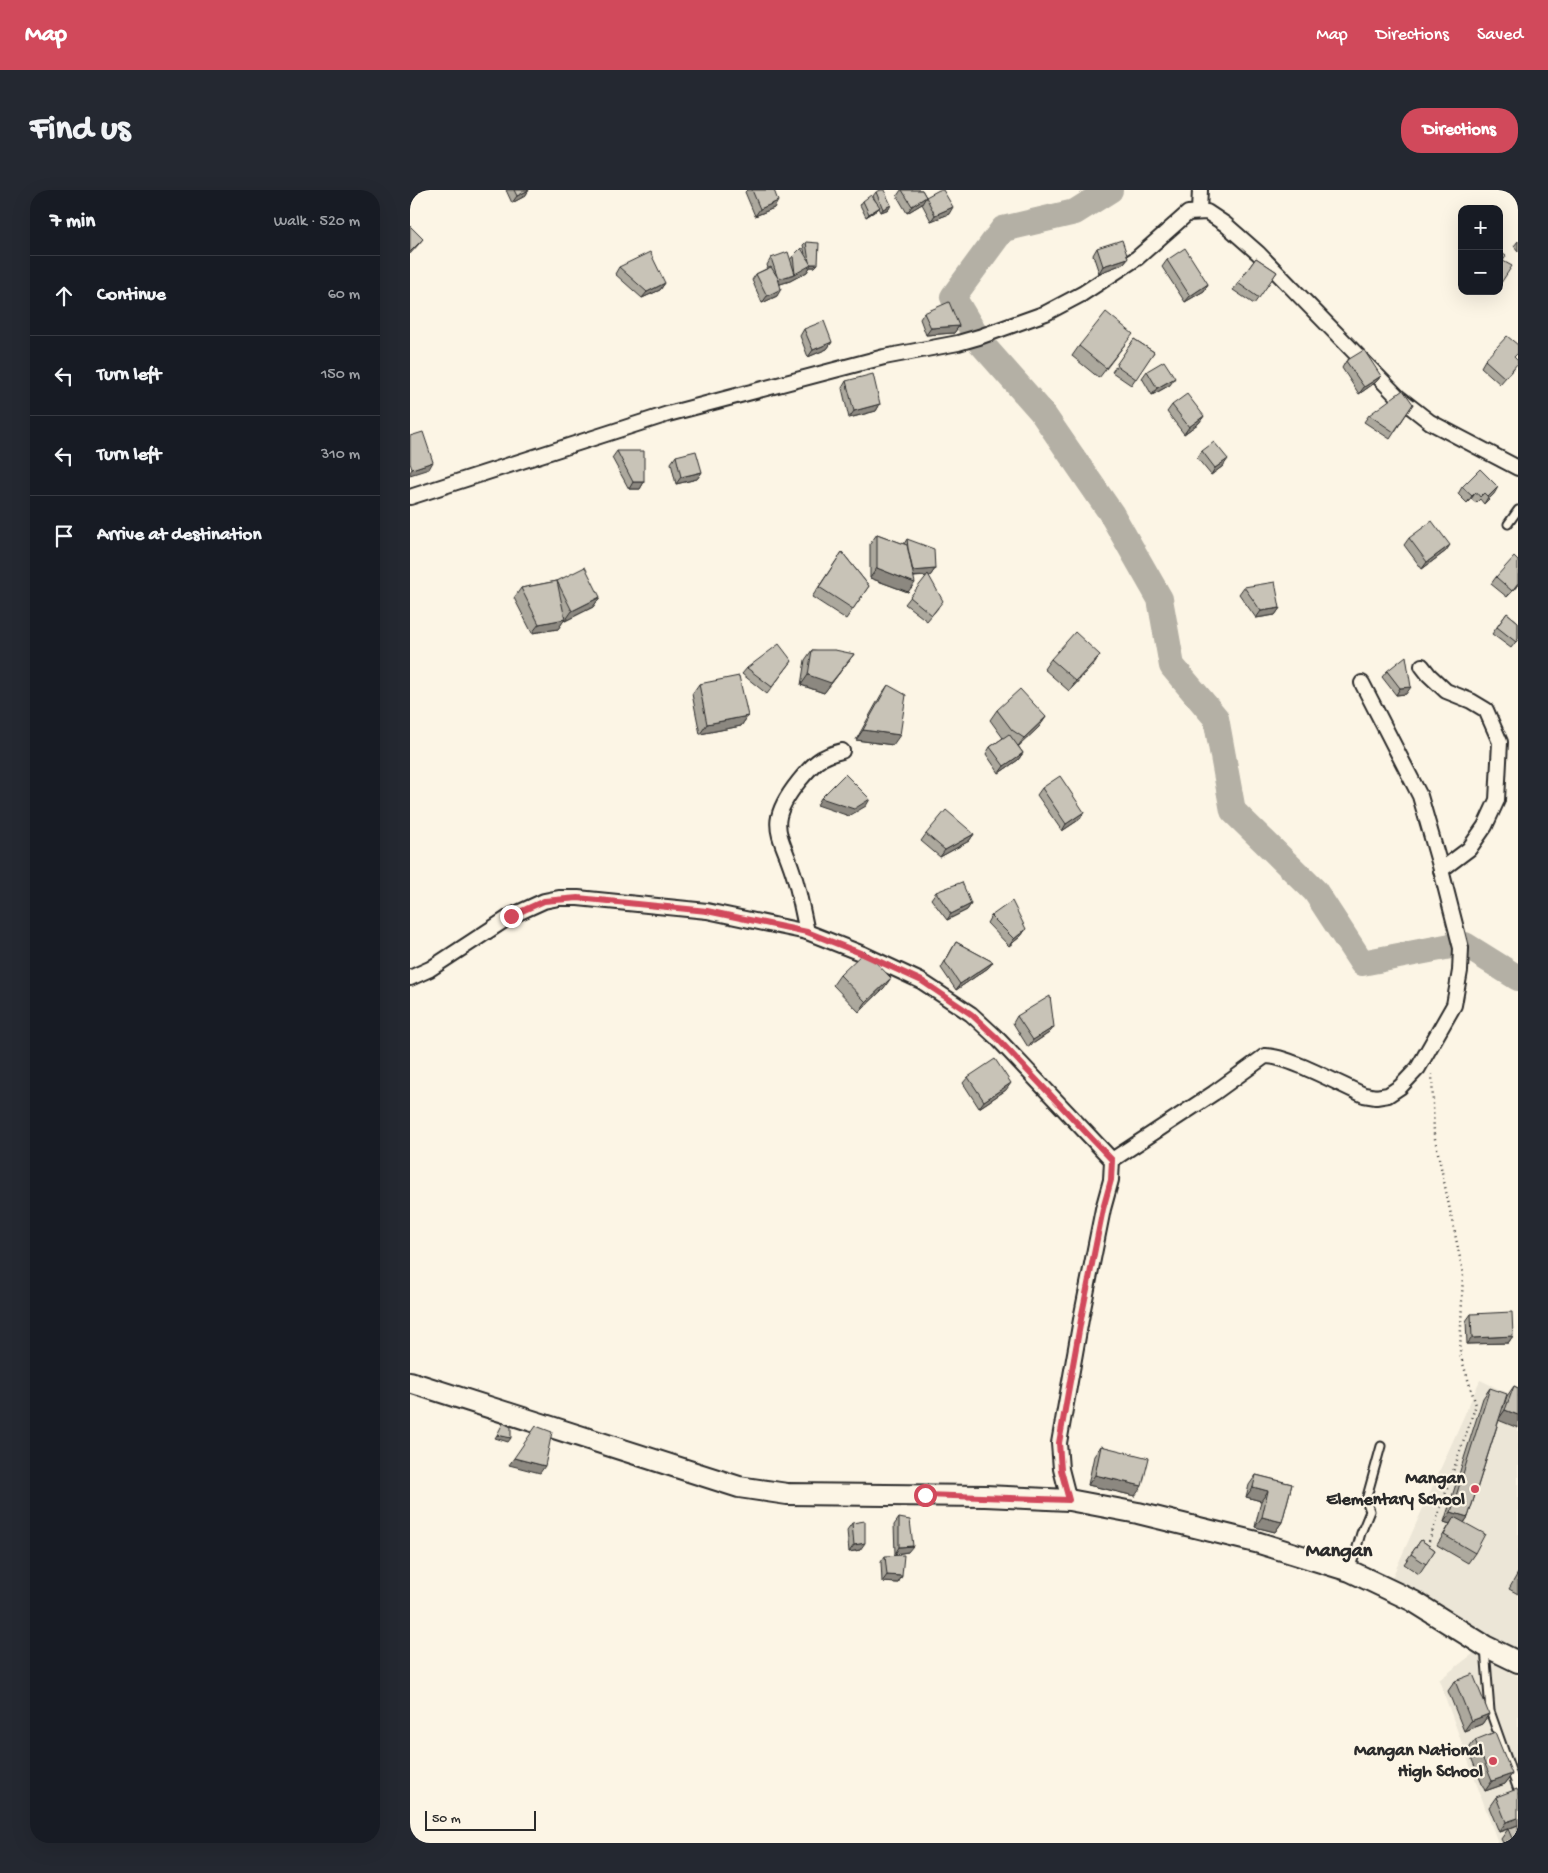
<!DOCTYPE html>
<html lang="en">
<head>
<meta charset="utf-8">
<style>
  :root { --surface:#171b24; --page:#242831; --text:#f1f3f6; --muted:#9ea1a6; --line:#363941; --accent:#d1495b }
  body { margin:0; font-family:"Gochi Hand",sans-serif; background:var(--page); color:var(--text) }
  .controls { position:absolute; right:15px; top:15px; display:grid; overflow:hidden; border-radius:10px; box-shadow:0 5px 20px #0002 }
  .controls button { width:45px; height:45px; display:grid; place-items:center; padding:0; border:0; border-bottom:1px solid var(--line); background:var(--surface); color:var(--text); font:25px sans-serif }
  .scale { position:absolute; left:15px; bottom:12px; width:111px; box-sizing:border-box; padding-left:5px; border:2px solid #2b2b2b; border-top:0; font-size:14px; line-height:18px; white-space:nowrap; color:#2b2b2b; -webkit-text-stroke:4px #fcf5e5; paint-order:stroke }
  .stop { position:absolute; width:15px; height:15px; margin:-11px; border:4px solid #d1495b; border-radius:50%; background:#fff }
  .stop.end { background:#d1495b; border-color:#fff; box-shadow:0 1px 5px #0008 }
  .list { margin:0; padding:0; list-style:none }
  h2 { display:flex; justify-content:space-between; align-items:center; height:65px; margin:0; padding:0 20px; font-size:21px }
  h2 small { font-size:16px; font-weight:400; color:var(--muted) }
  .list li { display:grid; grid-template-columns:32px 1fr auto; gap:15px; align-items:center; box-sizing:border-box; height:80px; padding:0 20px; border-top:1px solid var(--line) }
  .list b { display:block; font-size:19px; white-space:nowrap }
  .list em { font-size:16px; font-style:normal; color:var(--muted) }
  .icon { flex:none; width:28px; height:28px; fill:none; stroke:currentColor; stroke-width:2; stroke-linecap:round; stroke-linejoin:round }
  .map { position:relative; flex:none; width:1108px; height:1653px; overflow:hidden; border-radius:20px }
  header { display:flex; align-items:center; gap:30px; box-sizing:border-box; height:70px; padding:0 25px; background:var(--accent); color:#fff }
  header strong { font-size:24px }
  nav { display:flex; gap:28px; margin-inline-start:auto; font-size:18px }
  .intro { display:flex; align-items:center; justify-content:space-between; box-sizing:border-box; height:120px; padding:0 30px }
  h1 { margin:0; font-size:35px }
  .button { padding:12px 22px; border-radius:20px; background:var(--accent); color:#fff; font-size:18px; font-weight:700 }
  main { display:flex; gap:30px; padding:0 30px }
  aside { flex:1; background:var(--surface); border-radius:20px; box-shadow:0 5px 20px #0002 }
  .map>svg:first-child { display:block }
  .built { fill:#ece6d7 }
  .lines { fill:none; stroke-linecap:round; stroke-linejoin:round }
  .river { stroke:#b4b0a5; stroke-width:26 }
  .lane-casing { stroke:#2b2b2b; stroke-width:11 }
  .street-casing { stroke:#2b2b2b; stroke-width:18 }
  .secondary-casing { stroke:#2b2b2b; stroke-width:24 }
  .path { stroke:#2b2b2b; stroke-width:2.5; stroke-dasharray:1 4; stroke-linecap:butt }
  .lane { stroke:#fcf5e5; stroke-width:7 }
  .street { stroke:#fcf5e5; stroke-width:14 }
  .secondary { stroke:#fcf5e5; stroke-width:20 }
  .wall { fill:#aca89d; stroke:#2b2b2b }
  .shaded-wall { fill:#8c8880; stroke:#2b2b2b }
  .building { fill:#c8c3b7; stroke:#2b2b2b }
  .route { stroke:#d1495b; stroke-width:6 }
  .poi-dot { fill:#d1495b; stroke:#fcf5e5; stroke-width:2 }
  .labels { text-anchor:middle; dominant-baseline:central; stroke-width:4.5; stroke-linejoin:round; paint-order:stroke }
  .poi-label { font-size:18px; font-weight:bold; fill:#2b2b2b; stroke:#fcf5e5; text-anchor:end }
  .quarter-label { font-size:20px; font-weight:bold; fill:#2b2b2b; stroke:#fcf5e5 }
</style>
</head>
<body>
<header>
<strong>Map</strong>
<nav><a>Map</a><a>Directions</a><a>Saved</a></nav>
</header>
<div class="intro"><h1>Find us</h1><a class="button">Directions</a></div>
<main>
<aside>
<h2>7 min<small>Walk · 520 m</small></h2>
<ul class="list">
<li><svg class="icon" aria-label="ahead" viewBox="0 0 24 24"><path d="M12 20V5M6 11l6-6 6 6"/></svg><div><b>Continue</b></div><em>60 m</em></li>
<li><svg class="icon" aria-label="left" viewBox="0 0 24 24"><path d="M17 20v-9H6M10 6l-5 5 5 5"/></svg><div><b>Turn left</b></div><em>150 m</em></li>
<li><svg class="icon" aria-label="left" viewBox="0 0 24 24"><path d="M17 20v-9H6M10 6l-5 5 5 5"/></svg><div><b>Turn left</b></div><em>310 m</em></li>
<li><svg class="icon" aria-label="arrive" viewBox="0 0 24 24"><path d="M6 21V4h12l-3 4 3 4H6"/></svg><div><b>Arrive at destination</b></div></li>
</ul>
</aside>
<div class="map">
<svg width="1108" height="1653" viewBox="0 0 1108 1653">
  <rect width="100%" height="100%" fill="#fcf5e5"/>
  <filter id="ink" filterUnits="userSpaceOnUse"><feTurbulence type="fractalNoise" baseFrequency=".02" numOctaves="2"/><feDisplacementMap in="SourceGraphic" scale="10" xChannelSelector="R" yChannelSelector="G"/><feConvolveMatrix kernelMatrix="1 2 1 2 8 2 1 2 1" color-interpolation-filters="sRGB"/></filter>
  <g filter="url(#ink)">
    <g class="built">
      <polygon points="1070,1190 1108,1208 1108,1465 981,1390"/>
      <polygon points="1064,1463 1108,1486 1108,1653 1088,1653 1029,1490"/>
    </g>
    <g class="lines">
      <g class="river">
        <polyline points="565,144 543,107 593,39 665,22 700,0"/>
        <polyline points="569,151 631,221 701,323 750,409 762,476 806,528 823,621 905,701 952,773 1046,755"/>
        <polyline points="1055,755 1108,788"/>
      </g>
      <defs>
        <g id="lane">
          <polyline points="1098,334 1108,320"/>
          <polyline points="941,1378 951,1343 960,1321 956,1310 971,1256"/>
          <polyline points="1075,1458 1080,1521 1108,1600"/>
        </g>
        <g id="street">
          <polyline points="789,21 790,0"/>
          <polyline points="0,307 258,224 474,167 548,153 569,147 636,123 672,104 727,68 778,23 797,22 815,34 848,63 988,207 1020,232 1108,278"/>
          <polyline points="1012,476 1019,485 1036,501 1061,511 1076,520 1090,552 1087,610 1075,636 1059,659 1031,680"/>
          <path d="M397 742C393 724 390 706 385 689 372 643 353 636 389 591 403 574 410 566 432 561"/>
          <polyline points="0,788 20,779 101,726 134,711 149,708 168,708 297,721 397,742 453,764 511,791 561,824 587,848 702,970 701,990 693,1019 672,1124 649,1253 651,1279 659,1310"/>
          <path d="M702 970 804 903 855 866C876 865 933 896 954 905L966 907 978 905 990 897 1008 878 1044 815 1050 781 1051 758 1029 672 1010 606 952 493"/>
        </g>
        <polyline id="secondary" points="0,1192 329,1297 377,1304 575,1306 659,1310 728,1323 846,1352 940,1381 1003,1411 1075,1456 1108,1472"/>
      </defs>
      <use href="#lane" class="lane-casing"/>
      <use href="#street" class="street-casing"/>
      <use href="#secondary" class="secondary-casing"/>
      <polyline class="path" points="1019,1351 1066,1215 1050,1164 1053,1082 1024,944 1022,884"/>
      <use href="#lane" class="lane"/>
      <use href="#street" class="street"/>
      <use href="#secondary" class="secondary"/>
    </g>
    <g class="wall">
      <polygon points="96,0 119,0 115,6 102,13"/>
      <polygon points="337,0 364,0 364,18 345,26 335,2"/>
      <polygon points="491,0 512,0 516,7 539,24 521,31 512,14 497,23 487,6"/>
      <polygon points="466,2 479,19 471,22 469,18 467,20 456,27 450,15 453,11 466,12 463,6"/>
      <polygon points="1108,51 1108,61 1104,56"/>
      <polygon points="396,52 405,77 400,77 397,82 380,91 370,94 367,106 352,113 342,90 346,84 358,78 357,75 361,68 380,70 383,66 395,64 393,55"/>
      <polygon points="687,58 718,68 713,74 689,83 683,65"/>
      <polygon points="846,68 867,82 844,114 823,100"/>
      <polygon points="757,70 798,94 794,101 775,112 752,77"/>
      <polygon points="209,77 255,93 250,100 232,108 205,84"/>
      <polygon points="514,123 549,136 544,143 516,145 510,129"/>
      <polygon points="394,139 422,152 417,159 398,167 390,146"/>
      <polygon points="724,149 744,162 721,195 702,182"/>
      <polygon points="716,153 689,188 662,166 669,156"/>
      <polygon points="1105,168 1104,178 1090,194 1071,177 1075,170"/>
      <polygon points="936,171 971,186 966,192 949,204 932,178"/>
      <polygon points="737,181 760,195 742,205 732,188"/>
      <polygon points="436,191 470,214 466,221 439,228 432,198"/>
      <polygon points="1003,214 980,249 954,232 959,225"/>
      <polygon points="762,215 794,226 789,233 774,244 757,222"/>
      <polygon points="207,261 234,292 230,299 219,299 202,268"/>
      <polygon points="792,261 813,276 801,285 787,268"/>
      <polygon points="266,266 292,282 287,289 266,294 261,273"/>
      <polygon points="1052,297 1084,304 1074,314 1070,309 1066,313 1061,309 1057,313 1048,304"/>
      <polygon points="467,344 494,354 497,349 525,379 520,386 519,386 528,418 517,431 495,414 517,386 504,387 498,402 460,388 460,354"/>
      <polygon points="999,348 1036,361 1012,379 994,355"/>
      <polygon points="432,362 459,396 436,429 402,407"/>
      <polygon points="1086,387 1108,395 1097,407 1081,394"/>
      <polygon points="147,391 190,407 183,417 155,431 154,430 148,439 122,443 104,408 111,398"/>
      <polygon points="834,397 870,418 865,425 846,428 829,404"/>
      <polygon points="1097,423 1108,432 1108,449 1101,458 1082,444"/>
      <polygon points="402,460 444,464 414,503 391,495 395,470"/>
      <polygon points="641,469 683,475 659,501 634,479"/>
      <polygon points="382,471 357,504 332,484 337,478"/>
      <polygon points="977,481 996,504 986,505 972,487"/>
      <polygon points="289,494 338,526 331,536 290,544 282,504"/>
      <polygon points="478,495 483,555 446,550 471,505"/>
      <polygon points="587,520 636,527 629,537 608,556 613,563 608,570 589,583 576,564 580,557 593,548 580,530"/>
      <polygon points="632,598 674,622 670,629 652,641 627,605"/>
      <polygon points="516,644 564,644 559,651 530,667 511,651"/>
      <polygon points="526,702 561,714 557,720 537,730 521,709"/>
      <polygon points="581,726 616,739 611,746 599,756 577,733"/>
      <polygon points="546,752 583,772 578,778 546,800 531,778"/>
      <polygon points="430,785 474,798 449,822 423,795"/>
      <polygon points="607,826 644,837 639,843 618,857 603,833"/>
      <polygon points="558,887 596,900 569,918 553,893"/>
      <polygon points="1061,1124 1103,1146 1098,1153 1057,1154 1056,1131"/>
      <polygon points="1104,1196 1108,1198 1089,1230 1058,1327 1054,1333 1065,1363 1058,1373 1027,1355 1040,1334 1034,1332 1073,1208 1080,1198 1093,1218 1097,1206"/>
      <polygon points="691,1256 725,1306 678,1295 684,1266"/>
      <polygon points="846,1285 882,1294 872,1332 865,1342 845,1337 851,1311 836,1307 839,1295"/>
      <polygon points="489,1328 498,1362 485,1364 484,1335"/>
      <polygon points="442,1333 450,1360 439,1362 437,1340"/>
      <polygon points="1011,1350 1025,1360 1009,1384 994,1374"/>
      <polygon points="475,1366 492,1386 488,1393 472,1392 471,1372"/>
      <polygon points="1108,1383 1108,1404 1099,1399"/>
      <polygon points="1045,1491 1079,1524 1072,1534 1054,1541 1038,1501"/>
      <polygon points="1065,1550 1102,1584 1095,1594 1075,1601 1058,1560"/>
      <polygon points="1086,1607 1108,1653 1093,1653 1091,1649 1098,1639 1089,1642 1079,1617"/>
    </g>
    <g class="shaded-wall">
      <polygon points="119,0 115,6 102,13 107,6"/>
      <polygon points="516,7 512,14 497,23 502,16"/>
      <polygon points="368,11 364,18 345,26 350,19"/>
      <polygon points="481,15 479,19 471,22 473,19"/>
      <polygon points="470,17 467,20 456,27 459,24"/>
      <polygon points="543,17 539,24 521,31 525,25"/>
      <polygon points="13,49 8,55 0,64 0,62"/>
      <polygon points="718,68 713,74 689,83 693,76"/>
      <polygon points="400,74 408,74 405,77 400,77 397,82 380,91 364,96 368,89"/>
      <polygon points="255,93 250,100 232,108 237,102"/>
      <polygon points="798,94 794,101 775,112 780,106"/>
      <polygon points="371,99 367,106 352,113 357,106"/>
      <polygon points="549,136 544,143 516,145 521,138"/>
      <polygon points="422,152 417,159 398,167 403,160"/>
      <polygon points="971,186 966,192 949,204 954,197"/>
      <polygon points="765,188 760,195 742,205 747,198"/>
      <polygon points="470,214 466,221 439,228 444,221"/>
      <polygon points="794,226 789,233 774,244 779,237"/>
      <polygon points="818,269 813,276 801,285 805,278"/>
      <polygon points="23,272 19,279 0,285 0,282 2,279"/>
      <polygon points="292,282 287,289 266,294 271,287"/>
      <polygon points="223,292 234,292 230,299 219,299"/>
      <polygon points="1088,297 1084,304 1074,314 1078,307"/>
      <polygon points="1066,302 1061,309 1057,313 1062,306"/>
      <polygon points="1040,355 1036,361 1012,379 1017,372"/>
      <polygon points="467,378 505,393 498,402 460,388"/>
      <polygon points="525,379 520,386 494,387 499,381"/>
      <polygon points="1108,393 1108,395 1097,407 1102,401"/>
      <polygon points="190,407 183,417 155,431 162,421"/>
      <polygon points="870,418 865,425 846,428 851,421"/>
      <polygon points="155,429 148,439 122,443 129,434"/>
      <polygon points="444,464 414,503 391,495 398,485"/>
      <polygon points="690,465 683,475 659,501 666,491"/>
      <polygon points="1001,497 996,504 986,505 990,498"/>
      <polygon points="338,526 331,536 290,544 297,534"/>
      <polygon points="636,527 629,537 607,558 614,548"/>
      <polygon points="453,540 490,545 483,555 446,550"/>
      <polygon points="613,563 608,570 589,583 594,576"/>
      <polygon points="411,608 460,609 456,616 439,626 407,615"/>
      <polygon points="674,622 670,629 652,641 656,634"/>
      <polygon points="564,644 559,651 530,667 535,660"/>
      <polygon points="561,714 557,720 537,730 541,724"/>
      <polygon points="616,739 611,746 599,756 604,749"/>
      <polygon points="583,772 578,778 546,800 550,794"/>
      <polygon points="481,788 474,798 449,822 456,812"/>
      <polygon points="644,837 639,843 618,857 623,850"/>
      <polygon points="601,893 596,900 569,918 574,911"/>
      <polygon points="1103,1146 1098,1153 1057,1154 1062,1148"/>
      <polygon points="1095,1220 1108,1225 1108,1238 1088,1230"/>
      <polygon points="87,1245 101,1248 98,1252 85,1248"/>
      <polygon points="104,1268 135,1276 130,1283 99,1275"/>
      <polygon points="685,1285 732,1296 725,1306 678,1295"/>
      <polygon points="843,1297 858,1301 851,1311 836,1307"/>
      <polygon points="1041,1322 1058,1327 1051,1337 1044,1327 1040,1334 1034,1332"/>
      <polygon points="852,1327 872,1332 865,1342 845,1337"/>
      <polygon points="455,1353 450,1360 439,1362 444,1355"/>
      <polygon points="503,1356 498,1362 485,1364 489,1357"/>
      <polygon points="477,1385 492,1386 488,1393 472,1392"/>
      <polygon points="1079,1524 1072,1534 1054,1541 1061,1531"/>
      <polygon points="1102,1584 1095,1594 1075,1601 1082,1591"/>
      <polygon points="1108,1628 1108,1635 1089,1642 1096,1632"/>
    </g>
    <g class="building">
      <polygon points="104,0 119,0 107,6"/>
      <polygon points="342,0 364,0 368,11 350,19"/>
      <polygon points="471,0 474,0 481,15 473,19 466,2"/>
      <polygon points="492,0 512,0 516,7 529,0 533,0 543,17 525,25 516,7 502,16"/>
      <polygon points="461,5 470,17 459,24 453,11"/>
      <polygon points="0,36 13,49 0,62"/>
      <polygon points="712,50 718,68 693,76 687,58"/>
      <polygon points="396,52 409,53 408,74 400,74 399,72"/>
      <polygon points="391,58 401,75 385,84 368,89 361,68 378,62 385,84 383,66"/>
      <polygon points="775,58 798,94 780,106 757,70"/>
      <polygon points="1089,61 1096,66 1093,71 1102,76 1091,93 1089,91"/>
      <polygon points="240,62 255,93 237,102 209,77"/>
      <polygon points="846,68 867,82 849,108 828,93"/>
      <polygon points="361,77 368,88 371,99 357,106 346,84"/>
      <polygon points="539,112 549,136 521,138 514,123"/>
      <polygon points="696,122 723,144 696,178 669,156"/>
      <polygon points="414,131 422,152 403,160 394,139"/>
      <polygon points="1097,146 1108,155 1108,163 1104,167 1108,171 1108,173 1095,188 1075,170"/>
      <polygon points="724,149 744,162 726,189 706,175"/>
      <polygon points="954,160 971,186 954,197 936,171"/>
      <polygon points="754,171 765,188 747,198 737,181"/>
      <polygon points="463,184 470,214 444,221 436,191"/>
      <polygon points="993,200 1003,214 984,242 959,225"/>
      <polygon points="777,204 794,226 779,237 762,215"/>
      <polygon points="13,242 23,272 2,279 0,273 0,246"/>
      <polygon points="804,252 818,269 805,278 792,261"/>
      <polygon points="207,261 234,261 234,292 223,292"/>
      <polygon points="286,261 292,282 271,287 266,266"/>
      <polygon points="1070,279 1088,297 1078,307 1074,303 1070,307 1066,302 1062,306 1052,297"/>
      <polygon points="1022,331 1040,355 1017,372 999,348"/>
      <polygon points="467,344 497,355 505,393 467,378"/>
      <polygon points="497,349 524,359 525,379 503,381 498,358"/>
      <polygon points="432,362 459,396 443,419 409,397"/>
      <polygon points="1104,367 1108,371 1108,393 1102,401 1086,387"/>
      <polygon points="175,377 190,407 162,421 147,391"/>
      <polygon points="518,384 533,411 522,425 500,407"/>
      <polygon points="147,391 155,429 129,434 111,398"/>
      <polygon points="865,392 870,418 851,421 834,397"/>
      <polygon points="1097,423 1108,432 1108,449 1106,452 1087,437"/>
      <polygon points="665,442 690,465 666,491 641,469"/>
      <polygon points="369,454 382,471 362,497 337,478"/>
      <polygon points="402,460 425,460 444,464 421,493 398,485"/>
      <polygon points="996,466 1001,497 990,498 977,481"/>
      <polygon points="329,486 338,526 297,534 289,494"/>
      <polygon points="478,495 496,505 490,545 453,540"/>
      <polygon points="610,499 636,527 614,548 602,540 587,520"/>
      <polygon points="599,544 613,563 594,576 580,557"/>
      <polygon points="435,584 460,609 444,619 411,608"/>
      <polygon points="650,586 674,622 656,634 632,598"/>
      <polygon points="536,620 564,644 535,660 516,644"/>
      <polygon points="552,692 561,714 541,724 526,702"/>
      <polygon points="602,711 616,739 604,749 581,726"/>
      <polygon points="546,752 583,772 550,794 535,772"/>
      <polygon points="455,761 481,788 456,812 430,785"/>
      <polygon points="640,806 644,837 623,850 607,826"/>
      <polygon points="585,869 601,893 574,911 558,887"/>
      <polygon points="1102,1122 1103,1146 1062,1148 1061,1124"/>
      <polygon points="1104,1196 1108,1198 1108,1225 1095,1220"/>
      <polygon points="1080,1198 1097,1204 1058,1327 1041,1322"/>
      <polygon points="93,1233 101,1237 101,1248 87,1245"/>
      <polygon points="126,1236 142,1242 135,1276 104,1268"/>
      <polygon points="691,1256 739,1268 732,1296 685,1285"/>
      <polygon points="846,1285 882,1294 872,1332 852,1327 858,1301 843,1297"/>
      <polygon points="1044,1327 1075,1344 1065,1363 1034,1345"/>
      <polygon points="489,1328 500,1330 503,1356 489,1357"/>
      <polygon points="455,1331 455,1353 444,1355 442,1333"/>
      <polygon points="1011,1350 1025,1360 1016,1374 1001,1364"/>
      <polygon points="494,1365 492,1386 477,1385 475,1366"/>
      <polygon points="1063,1484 1079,1524 1061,1531 1045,1491"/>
      <polygon points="1085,1542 1102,1584 1082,1591 1065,1550"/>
      <polygon points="1107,1599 1108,1602 1108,1628 1096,1632 1086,1607"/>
      <polygon points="1108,1635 1108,1653 1104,1653 1098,1639"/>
    </g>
  </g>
  <g class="lines" filter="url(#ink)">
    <polyline class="route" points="101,726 134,711 168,708 297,721 397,742 453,764 512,791 561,824 587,848 702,970 701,990 693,1019 672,1124 649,1253 651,1280 659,1310 515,1305"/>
  </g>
  <g class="poi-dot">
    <circle cx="1065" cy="1299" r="5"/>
    <circle cx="1083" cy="1571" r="5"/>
  </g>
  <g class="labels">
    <g class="poi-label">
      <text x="1055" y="1289">Mangan<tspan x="1055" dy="21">Elementary School</tspan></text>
      <text x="1073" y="1561">Mangan National<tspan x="1073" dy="21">High School</tspan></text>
    </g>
    <g class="quarter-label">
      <text x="929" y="1362">Mangan</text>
    </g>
  </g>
</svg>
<div class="controls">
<button>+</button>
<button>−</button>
</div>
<div class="scale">50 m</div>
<div class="stop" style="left:515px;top:1305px"></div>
<div class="stop end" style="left:101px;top:726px"></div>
</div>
</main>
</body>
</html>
